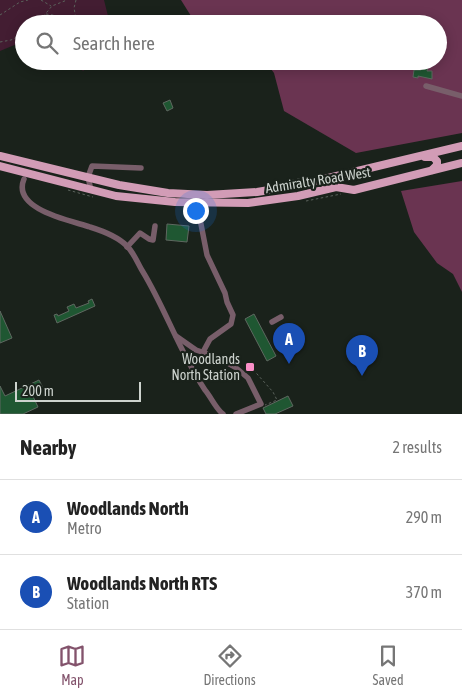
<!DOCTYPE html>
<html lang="en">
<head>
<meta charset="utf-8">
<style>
  :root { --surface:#fff; --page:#f6f6f6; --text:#222; --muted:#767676; --line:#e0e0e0; --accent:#83536c }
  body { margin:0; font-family:"Asap Condensed",sans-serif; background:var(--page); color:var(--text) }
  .scale { position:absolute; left:15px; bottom:12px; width:126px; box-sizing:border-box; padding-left:5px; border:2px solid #cdd3ce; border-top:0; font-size:14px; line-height:18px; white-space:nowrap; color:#cdd3ce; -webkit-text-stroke:4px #1a221b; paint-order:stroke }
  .you { position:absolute; left:195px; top:210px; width:18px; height:18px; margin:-12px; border:4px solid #fff; border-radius:50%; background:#1a73e8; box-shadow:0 0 0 8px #1a73e833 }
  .badge { display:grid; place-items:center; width:32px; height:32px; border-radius:50%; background:var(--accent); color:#fff; font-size:16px; font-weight:700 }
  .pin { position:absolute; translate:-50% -41px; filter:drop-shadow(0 1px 2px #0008) }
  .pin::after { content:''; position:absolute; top:26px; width:18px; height:15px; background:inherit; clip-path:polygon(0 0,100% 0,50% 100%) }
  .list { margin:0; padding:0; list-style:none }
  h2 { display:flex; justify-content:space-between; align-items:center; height:65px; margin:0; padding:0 20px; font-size:21px }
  h2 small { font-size:16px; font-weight:400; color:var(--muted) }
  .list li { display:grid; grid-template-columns:32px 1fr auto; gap:15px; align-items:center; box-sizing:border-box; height:75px; padding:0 20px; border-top:1px solid var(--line) }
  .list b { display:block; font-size:19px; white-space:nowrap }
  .list p { margin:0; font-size:16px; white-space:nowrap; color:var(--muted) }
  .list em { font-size:16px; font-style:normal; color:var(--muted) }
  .icon { flex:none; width:28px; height:28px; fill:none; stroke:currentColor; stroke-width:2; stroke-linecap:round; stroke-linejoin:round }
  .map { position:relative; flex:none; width:462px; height:414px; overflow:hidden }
  .search { position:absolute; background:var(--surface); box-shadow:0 2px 12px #0003; left:15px; right:15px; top:15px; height:55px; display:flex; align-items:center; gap:12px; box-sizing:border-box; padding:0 18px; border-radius:28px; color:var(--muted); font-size:19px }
  .sheet { height:215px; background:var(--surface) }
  nav { display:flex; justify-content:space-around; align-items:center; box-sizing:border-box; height:70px; border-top:1px solid var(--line); background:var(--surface); font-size:14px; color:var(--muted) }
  nav a { display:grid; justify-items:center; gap:2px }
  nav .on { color:var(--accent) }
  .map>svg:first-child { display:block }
  .green { fill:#431d32 }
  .forest { fill:#6a3451 }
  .building { fill:#1f5732; stroke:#5e6860 }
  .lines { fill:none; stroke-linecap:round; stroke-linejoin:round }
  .path { stroke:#5b625c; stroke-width:1; stroke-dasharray:2.5 2.5; stroke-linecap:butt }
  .minor { stroke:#785e6a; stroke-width:5.5 }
  .major { stroke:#d29cb6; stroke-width:8 }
  .poi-dot { fill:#fa8fc7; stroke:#1a221b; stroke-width:2 }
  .labels { text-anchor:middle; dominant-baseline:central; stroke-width:4.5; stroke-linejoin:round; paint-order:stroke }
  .street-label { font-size:14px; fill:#cdd3ce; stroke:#1a221b }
  .poi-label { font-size:14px; fill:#cdd3ce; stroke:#1a221b; text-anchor:end }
</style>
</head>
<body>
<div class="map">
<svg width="462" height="414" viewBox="0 0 462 414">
  <rect width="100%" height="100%" fill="#1a221b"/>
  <g class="green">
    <polygon points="0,0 104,0 110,24 24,24 24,41 0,51"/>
    <polygon points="74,61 93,61 83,71"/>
  </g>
  <g class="forest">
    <polygon points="181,0 462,0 462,133 356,153 284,111 274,73 265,61 438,61 438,24 196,24"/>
    <polygon points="462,181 462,292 453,274 437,263 414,232 401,191"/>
  </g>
  <g class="building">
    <polygon points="421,65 428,65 427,71 432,71 432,79 418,76 418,78 413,77 414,70 421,70"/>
    <polygon points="170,100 173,108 167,111 163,103"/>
    <polygon points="167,224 189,226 187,242 166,240"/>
    <polygon points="92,299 95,306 57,323 54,315 57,314 58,316 69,311 67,307 74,304 76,308 89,303 88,301"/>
    <polygon points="0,311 12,338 0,343"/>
    <polygon points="254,314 276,356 267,361 245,319"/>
    <polygon points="39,380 45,392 41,394 37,387 30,390 38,407 23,414 0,414 0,386 5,396"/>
    <polygon points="288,396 293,406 275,414 266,414 263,408"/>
  </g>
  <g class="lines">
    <g class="path">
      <polyline points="41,0 51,6"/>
      <polyline points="76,0 74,8 77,24"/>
      <polyline points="46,14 59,16 68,24"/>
      <polyline points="0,15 20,2 28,0"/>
      <polyline points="37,24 52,6 67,0"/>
      <polyline points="0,42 11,40 24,34"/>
      <polyline points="292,180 303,178"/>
      <polyline points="68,190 93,197"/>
      <polyline points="306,201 341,194"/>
      <polyline points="250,366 273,392 277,400 265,405"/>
    </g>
    <g class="minor">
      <polyline points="426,86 462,96"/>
      <path d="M24 179C11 210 73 221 90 227 103 231 118 237 127 246 134 253 138 264 143 272 166 310 180 353 205 390 211 397 216 409 223 414"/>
      <polyline points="91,190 88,177 92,166 141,168"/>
      <polyline points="200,219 207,255 225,293 227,302 233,315 231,324 210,339 203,352"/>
      <polyline points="127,247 140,233 149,239 153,240 155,226"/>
      <polyline points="272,322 281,317"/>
      <polyline points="176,336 196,350 217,357 235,367 248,378 261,404 236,414"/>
    </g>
    <g class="major">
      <polyline points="0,156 119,185 168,193 207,195 257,192 299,185 462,146"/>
      <polyline points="425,157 433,157 437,161 437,165 432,170"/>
      <polyline points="0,166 116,196 175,202 248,203 298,196 336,187 354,190 462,163"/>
    </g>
  </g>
  <rect class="poi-dot" x="245" y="362" width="10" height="10" rx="2.5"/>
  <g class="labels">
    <g class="street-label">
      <text transform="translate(318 180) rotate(-9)">Admiralty Road West</text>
    </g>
    <g class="poi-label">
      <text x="240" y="359">Woodlands<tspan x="240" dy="16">North Station</tspan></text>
    </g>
  </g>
</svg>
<div class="scale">200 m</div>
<div class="you"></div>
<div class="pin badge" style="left:289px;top:364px;background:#1a4fb4">A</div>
<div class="pin badge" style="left:362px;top:376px;background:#1a4fb4">B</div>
<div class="search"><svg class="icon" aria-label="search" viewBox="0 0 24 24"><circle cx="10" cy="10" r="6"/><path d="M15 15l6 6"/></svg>Search here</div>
</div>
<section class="sheet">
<h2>Nearby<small>2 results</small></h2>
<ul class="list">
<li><span class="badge" style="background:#1a4fb4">A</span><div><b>Woodlands North</b><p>Metro</p></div><em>290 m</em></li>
<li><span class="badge" style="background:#1a4fb4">B</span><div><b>Woodlands North RTS</b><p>Station</p></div><em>370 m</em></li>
</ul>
</section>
<nav>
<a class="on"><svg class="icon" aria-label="map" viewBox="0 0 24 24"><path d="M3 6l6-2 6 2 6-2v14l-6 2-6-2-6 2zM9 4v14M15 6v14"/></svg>Map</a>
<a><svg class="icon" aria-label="directions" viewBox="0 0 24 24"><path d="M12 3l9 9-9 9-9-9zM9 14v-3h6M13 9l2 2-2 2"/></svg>Directions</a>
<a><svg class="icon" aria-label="saved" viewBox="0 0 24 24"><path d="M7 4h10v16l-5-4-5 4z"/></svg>Saved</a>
</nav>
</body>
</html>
